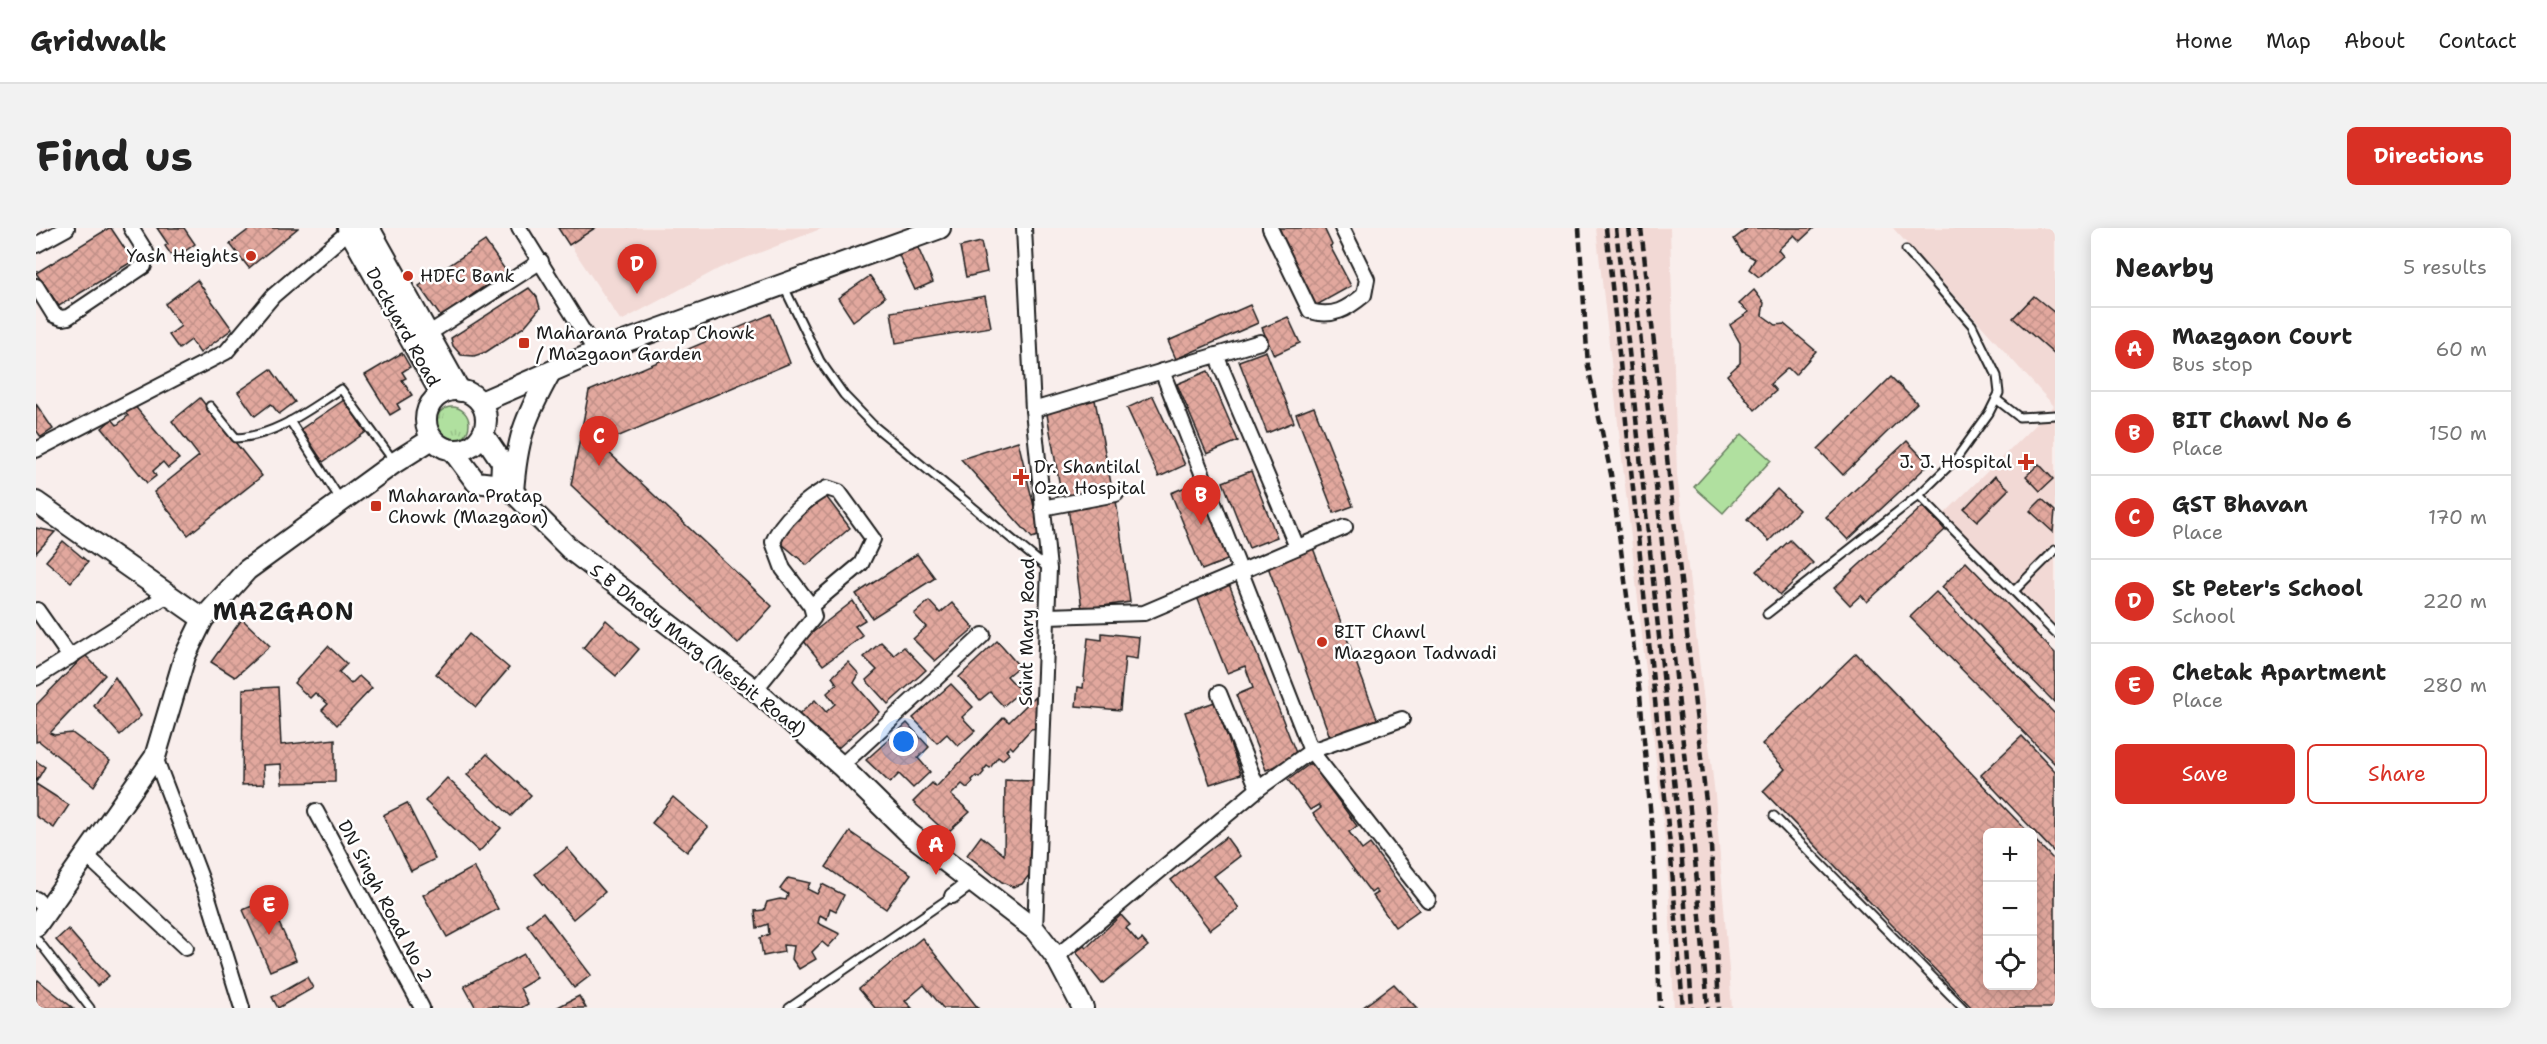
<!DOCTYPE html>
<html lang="en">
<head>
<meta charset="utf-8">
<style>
  :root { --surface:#fff; --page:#f2f2f2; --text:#222; --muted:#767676; --line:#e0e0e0; --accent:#d93025 }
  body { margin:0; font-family:"Shantell Sans",sans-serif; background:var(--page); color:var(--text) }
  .controls { position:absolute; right:18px; bottom:18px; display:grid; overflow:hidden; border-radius:9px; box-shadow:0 3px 15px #0003 }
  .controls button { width:54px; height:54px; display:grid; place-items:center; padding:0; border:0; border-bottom:2px solid var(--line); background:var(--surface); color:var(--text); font:30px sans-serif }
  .you { position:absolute; left:868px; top:514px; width:21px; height:21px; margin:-15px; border:4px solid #fff; border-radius:50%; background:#1a73e8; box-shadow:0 0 0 9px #1a73e833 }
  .badge { display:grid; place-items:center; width:39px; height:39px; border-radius:50%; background:var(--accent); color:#fff; font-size:20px; font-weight:700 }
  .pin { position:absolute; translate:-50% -50px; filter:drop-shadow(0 2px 3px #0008) }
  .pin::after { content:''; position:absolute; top:32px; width:21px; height:18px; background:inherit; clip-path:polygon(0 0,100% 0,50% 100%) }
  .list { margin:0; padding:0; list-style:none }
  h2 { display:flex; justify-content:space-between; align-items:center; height:78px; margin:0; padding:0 24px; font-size:26px }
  h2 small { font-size:20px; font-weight:400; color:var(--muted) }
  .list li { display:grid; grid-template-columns:39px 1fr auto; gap:18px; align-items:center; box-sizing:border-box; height:84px; padding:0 24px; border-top:2px solid var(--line) }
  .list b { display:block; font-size:22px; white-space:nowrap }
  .list p { margin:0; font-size:20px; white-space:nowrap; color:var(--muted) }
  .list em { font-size:20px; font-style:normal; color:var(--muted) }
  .actions { display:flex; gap:12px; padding:18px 24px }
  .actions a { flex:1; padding:14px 0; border:2px solid var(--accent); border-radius:9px; text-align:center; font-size:21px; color:var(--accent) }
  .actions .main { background:var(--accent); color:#fff }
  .icon { flex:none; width:33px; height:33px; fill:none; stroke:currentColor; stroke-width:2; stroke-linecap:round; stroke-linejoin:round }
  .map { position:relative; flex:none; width:2019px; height:780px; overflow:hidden; border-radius:9px }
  header { display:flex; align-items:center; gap:36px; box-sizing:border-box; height:84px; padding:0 30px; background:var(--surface); border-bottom:2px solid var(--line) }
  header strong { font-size:28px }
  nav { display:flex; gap:33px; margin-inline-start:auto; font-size:21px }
  .intro { display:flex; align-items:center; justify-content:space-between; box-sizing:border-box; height:144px; padding:0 36px }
  h1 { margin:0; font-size:42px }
  .button { padding:15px 27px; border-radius:9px; background:var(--accent); color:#fff; font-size:21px; font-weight:700 }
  main { display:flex; gap:36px; padding:0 36px }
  aside { flex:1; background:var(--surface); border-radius:9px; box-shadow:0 3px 15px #0003 }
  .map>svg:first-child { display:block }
  .built { fill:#f2d9d5 }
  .grass { fill:url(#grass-tufts); stroke:#667e5e; stroke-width:1.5 }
  .pitch { fill:#b0e09f; stroke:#667e5e; stroke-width:1.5 }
  .building { fill:url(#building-cross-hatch); stroke:#1c1c1c; stroke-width:1.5 }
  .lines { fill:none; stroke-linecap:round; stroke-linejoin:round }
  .lane-casing { stroke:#1c1c1c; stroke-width:11 }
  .street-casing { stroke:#1c1c1c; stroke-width:18 }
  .secondary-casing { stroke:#1c1c1c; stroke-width:24 }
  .lane { stroke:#fff; stroke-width:7 }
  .street { stroke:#fff; stroke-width:14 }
  .secondary { stroke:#fff; stroke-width:20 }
  .rail { stroke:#1c1c1c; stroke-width:4.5; stroke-dasharray:9 4.5; stroke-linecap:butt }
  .poi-dot { fill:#c8321e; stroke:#fff; stroke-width:2 }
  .labels { text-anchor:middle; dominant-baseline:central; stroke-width:5; stroke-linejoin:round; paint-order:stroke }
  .poi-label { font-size:18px; fill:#1c1c1c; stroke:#fff; text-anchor:start }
  .street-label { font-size:18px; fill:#1c1c1c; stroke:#fff }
  .district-label { font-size:24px; font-weight:bold; letter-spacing:1.5px; fill:#1c1c1c; stroke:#fff }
</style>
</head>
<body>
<header>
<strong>Gridwalk</strong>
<nav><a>Home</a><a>Map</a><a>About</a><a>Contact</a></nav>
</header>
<div class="intro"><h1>Find us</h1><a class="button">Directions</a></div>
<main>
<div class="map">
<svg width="2019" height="780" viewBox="0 0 2019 780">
  <defs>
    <pattern id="grass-tufts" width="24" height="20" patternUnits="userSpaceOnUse" patternTransform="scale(1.5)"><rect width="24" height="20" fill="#b0e09f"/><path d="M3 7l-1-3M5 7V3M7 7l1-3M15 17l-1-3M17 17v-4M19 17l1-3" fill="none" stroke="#97c088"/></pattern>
    <pattern id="building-cross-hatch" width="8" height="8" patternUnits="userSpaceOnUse" patternTransform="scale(1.5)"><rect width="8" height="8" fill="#e2a89e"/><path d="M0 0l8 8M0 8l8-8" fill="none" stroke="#c19088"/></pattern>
  </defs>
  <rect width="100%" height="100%" fill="#f9eeec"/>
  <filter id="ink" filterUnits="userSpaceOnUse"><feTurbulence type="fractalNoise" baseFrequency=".0167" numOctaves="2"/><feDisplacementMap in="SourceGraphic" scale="12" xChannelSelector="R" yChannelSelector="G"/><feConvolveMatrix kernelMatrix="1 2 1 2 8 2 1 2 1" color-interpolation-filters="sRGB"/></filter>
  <g filter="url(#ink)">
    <g class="built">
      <polygon points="523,0 787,0 684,40 585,93"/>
      <polygon points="1560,0 1634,0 1641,247 1679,567 1696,780 1638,780 1631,629"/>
      <polygon points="1857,0 2019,0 2019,411 1903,291 2018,178"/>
    </g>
    <circle class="grass" cx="416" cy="196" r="17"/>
    <polygon class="pitch" points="1706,206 1735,232 1687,285 1658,259"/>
    <g class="building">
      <polygon points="73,0 75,0 97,33 23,78 0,45"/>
      <polygon points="121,0 148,0 159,16 138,31 129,18 132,16"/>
      <polygon points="215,0 262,0 213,40 194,16"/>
      <polygon points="522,0 559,0 533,17"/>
      <polygon points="1240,0 1288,0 1296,17 1294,18 1315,58 1279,78"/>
      <polygon points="1712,0 1778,0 1764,13 1758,7 1742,22 1747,28 1723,49 1713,41 1719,31 1706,24 1698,11"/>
      <polygon points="449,13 470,43 405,89 383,58"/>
      <polygon points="879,13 897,54 879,62 860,21"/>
      <polygon points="945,14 951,44 930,49 924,19"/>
      <polygon points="834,48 849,69 817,93 802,70"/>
      <polygon points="161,52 196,101 164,125 155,112 143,121 133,107 145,98 129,76"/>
      <polygon points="493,60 501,69 504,80 488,99 450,124 438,128 425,127 417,118 415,110"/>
      <polygon points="1718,62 1728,75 1726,87 1740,97 1748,96 1780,123 1759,147 1752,140 1734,156 1740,163 1719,182 1691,147 1704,135 1704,115 1694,97 1713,84 1703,76"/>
      <polygon points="949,68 955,99 860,115 855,84"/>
      <polygon points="1998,68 2019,85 2019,127 1977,90"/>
      <polygon points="1214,77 1222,95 1140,131 1132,113"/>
      <polygon points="735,86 754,135 576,211 568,220 736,378 702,416 535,257 553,163"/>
      <polygon points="1252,89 1264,115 1238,127 1226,100"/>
      <polygon points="1230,123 1258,194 1231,205 1203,133"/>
      <polygon points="366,125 374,139 366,144 370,150 366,152 376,167 361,176 364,181 354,187 329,147"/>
      <polygon points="235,141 259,174 243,186 235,176 219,188 202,164"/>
      <polygon points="1172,143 1202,213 1171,226 1141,156"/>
      <polygon points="1855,149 1881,175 1807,247 1782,221"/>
      <polygon points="1117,168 1149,237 1123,249 1091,180"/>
      <polygon points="164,170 226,248 152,307 118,264 163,228 136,193"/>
      <polygon points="308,172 330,204 287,234 265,201"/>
      <polygon points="1059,172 1076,261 1026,270 1010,181"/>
      <polygon points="0,176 17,201 5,209 0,202"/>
      <polygon points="97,176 143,231 132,240 127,234 117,243 120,248 111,255 66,200 76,191 81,197 92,188 88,184"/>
      <polygon points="1278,179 1317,278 1298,285 1260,186"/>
      <polygon points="982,213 1005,307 996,310 925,231"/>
      <polygon points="1871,213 1893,236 1812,312 1790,289"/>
      <polygon points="2003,236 2017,251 2004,263 1990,248"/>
      <polygon points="1215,243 1241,309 1213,320 1187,254"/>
      <polygon points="1959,248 1973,261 1941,293 1928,281"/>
      <polygon points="1164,253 1196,330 1166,342 1135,265"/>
      <polygon points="1741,261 1763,282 1733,313 1711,292"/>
      <polygon points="789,267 814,300 771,337 740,311"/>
      <polygon points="2006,271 2019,283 2017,304 1994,283"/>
      <polygon points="1080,272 1094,374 1046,381 1032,279"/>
      <polygon points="1887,278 1909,302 1831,374 1825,367 1814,377 1798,360"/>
      <polygon points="0,300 19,304 0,325"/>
      <polygon points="1754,312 1777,335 1744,367 1721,343"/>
      <polygon points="27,313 52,334 35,354 10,333"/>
      <polygon points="1277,320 1342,493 1294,509 1231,336"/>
      <polygon points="881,326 899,350 836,390 820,366"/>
      <polygon points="1930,334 2019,425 2019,475 1906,359"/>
      <polygon points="1193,356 1262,530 1230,542 1200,467 1217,460 1209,438 1191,445 1161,369"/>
      <polygon points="1900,364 2019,486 2019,536 1874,389"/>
      <polygon points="817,373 829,392 819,398 827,408 787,437 767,412"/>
      <polygon points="893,373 904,385 916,375 938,400 899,433 877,411 890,399 878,386"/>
      <polygon points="206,391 234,418 199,449 175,434"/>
      <polygon points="570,392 603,421 580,448 547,420"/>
      <polygon points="1066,405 1103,409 1101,431 1089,429 1084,482 1040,478 1042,459 1047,460 1052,410 1066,412"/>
      <polygon points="433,406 473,440 440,479 400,446"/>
      <polygon points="961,413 983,438 971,448 985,463 967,478 954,464 944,472 923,449"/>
      <polygon points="845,414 858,427 868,419 890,442 852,476 830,452 841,442 828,429"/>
      <polygon points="292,418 311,436 303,444 315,456 323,448 336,460 301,497 286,482 292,476 279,465 274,470 258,455"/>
      <polygon points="1820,425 1992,604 1952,604 1952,758 1996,758 1996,609 2019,633 2019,780 1936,780 1727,563 1749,541 1726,516"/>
      <polygon points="49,427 69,447 14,505 18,507 36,505 74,533 58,558 3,513 0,514 0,477"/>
      <polygon points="812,434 823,446 818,455 843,484 801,521 780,501 771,507 757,492 779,472 790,484 799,476 791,465 801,456 796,449"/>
      <polygon points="79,449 105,488 84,507 58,478"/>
      <polygon points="915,456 937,479 926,489 939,503 922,518 911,506 901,515 877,490"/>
      <polygon points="242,459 245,517 299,511 299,554 246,555 245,536 227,537 228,556 206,557 207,461"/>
      <polygon points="1005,463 1002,500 995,501 977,521 974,518 970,522 973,526 966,532 962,529 954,540 951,538 947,543 948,544 943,550 940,548 936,552 937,554 931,560 926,556 915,567 934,584 911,605 877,574 896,555 900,559 968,489 973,494"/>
      <polygon points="1179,474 1205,546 1174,556 1149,484"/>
      <polygon points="871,495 893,519 882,530 894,544 877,560 863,546 854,555 830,532"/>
      <polygon points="1986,508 2019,543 2019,625 1945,547"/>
      <polygon points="451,526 495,567 475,588 431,547"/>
      <polygon points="0,533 9,539 0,554"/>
      <polygon points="1275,535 1321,598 1313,604 1326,622 1334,616 1383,682 1359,699 1337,668 1342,665 1339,662 1335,665 1277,586 1285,580 1282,577 1274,582 1252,552"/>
      <polygon points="411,550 465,600 443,624 389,573"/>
      <polygon points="969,552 997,553 994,646 986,656 977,659 966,654 931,627 945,608 968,627"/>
      <polygon points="0,556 33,577 18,600 0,588"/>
      <polygon points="637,569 672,599 651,624 616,595"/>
      <polygon points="371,575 399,631 375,643 347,587"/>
      <polygon points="814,604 875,646 850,681 790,639"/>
      <polygon points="1190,609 1204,628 1178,648 1203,680 1174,702 1135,652"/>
      <polygon points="531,620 569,664 537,691 499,646"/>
      <polygon points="438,639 462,681 411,709 387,667"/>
      <polygon points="752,650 774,655 771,661 781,666 786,656 808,667 800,683 794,680 791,691 784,687 782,695 804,706 792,719 786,714 776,724 780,731 763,741 756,731 758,718 747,717 748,724 727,728 724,710 733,706 732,696 721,700 719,683 728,682 731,674 744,671 750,672 752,666 744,661"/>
      <polygon points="232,671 260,732 234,743 207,682"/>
      <polygon points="507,684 555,747 538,760 491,697"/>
      <polygon points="1085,687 1094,697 1090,700 1102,714 1106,711 1112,718 1066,756 1040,724 1048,718 1050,720"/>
      <polygon points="32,701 73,748 61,758 20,712"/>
      <polygon points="886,710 942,780 907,780 888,757 869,773 876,780 839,780 823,761"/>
      <polygon points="488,726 501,750 484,760 492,776 485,780 457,778 440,780 428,758"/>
      <polygon points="271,749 277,760 242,780 236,769"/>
      <polygon points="2,752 37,780 0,780 0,756"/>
      <polygon points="1358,756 1381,780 1326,780"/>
      <polygon points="543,768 550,780 520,780"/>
    </g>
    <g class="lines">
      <defs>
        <g id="lane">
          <polyline points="748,59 784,133 808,167 837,197 1011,340"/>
          <polyline points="1960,171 1983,189 2019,187"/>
          <path d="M174 178 200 210C240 208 272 182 305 161L357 232"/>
          <polyline points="254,193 304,271"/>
          <polyline points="1883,267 2019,405"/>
          <polyline points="1978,363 2019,322"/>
          <polyline points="1731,386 1883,267 1920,231 1953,185 1963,165 1961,148 1936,97 1870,22"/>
          <polyline points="1738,588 1927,780"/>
          <polyline points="0,710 54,780"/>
          <polyline points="753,780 916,668"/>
        </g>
        <g id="street">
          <polyline points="483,0 560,124"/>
          <polyline points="988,0 997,182 1013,341 999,702"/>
          <path d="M1234 0 1274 83C1297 90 1311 81 1328 67L1331 51 1306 0"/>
          <polyline points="0,17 31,0"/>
          <polyline points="0,58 18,87 26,90 32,89 108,38 110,24 95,0"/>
          <polyline points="392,106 505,33"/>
          <polyline points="1180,127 1261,319"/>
          <polyline points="1126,143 1275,523 1392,672"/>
          <polyline points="997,182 1224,114"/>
          <polyline points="0,222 190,124 237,68 313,3"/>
          <polyline points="1006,280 1080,266"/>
          <polyline points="1,382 34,429"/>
          <polyline points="1011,388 1108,385 1309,299"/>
          <polyline points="0,450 133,366"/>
          <path d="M719 462 778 389 775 378 747 341 737 314C745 293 771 270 791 260L803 264 837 311 825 336 775 378"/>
          <polyline points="1183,465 1222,561"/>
          <polyline points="119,529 171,666 206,780"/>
          <polyline points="805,538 947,407"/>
          <polyline points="280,583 386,780"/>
          <polyline points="50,627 150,720"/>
          <polyline points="916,668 935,654"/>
          <polyline points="0,671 12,682"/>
          <polyline points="1020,729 1222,561 1275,523 1366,491"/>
        </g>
        <g id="secondary">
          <polyline points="312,0 405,166"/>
          <polyline points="333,0 424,163"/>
          <circle cx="420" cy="192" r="30"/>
          <polyline points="445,174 560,124 904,0"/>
          <polyline points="447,206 466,234 465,257"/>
          <polyline points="417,223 440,254 465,257 477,264 535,322 719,462 805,538 874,606 999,702 1020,729 1047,780"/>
          <path d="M477 264C481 211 488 192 514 145"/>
          <polyline points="0,274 167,391"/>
          <polyline points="0,698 119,529 149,428 167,391 211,342 358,235 396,211"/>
        </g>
      </defs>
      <use href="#lane" class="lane-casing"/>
      <use href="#street" class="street-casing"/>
      <use href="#secondary" class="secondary-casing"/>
      <use href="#lane" class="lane"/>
      <use href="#street" class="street"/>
      <use href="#secondary" class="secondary"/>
      <g class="rail">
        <polyline points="1543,0 1552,138 1575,246 1604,467 1617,613 1624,780"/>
        <polyline points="1570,0 1634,617 1647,780"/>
        <polyline points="1580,0 1645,618 1656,780"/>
        <polyline points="1593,0 1658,620 1672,780"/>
        <polyline points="1605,0 1675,618 1683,780"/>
      </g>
    </g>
  </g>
  <g class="poi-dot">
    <circle cx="215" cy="28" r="6"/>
    <circle cx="372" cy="48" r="6"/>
    <rect x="482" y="109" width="12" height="12" rx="3"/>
    <path d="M1987 225h6v6h6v6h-6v6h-6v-6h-6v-6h6z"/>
    <path d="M982 240h6v6h6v6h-6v6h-6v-6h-6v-6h6z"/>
    <rect x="334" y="272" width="12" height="12" rx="3"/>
    <circle cx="1286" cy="414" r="6"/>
  </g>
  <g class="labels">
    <g class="poi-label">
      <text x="203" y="28" text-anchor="end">Yash Heights</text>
      <text x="384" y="48">HDFC Bank</text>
      <text x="500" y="105">Maharana Pratap Chowk<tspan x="500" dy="21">/ Mazgaon Garden</tspan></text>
      <text x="1976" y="234" text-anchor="end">J. J. Hospital</text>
      <text x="998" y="239">Dr. Shantilal<tspan x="998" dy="21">Oza Hospital</tspan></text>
      <text x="352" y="268">Maharana Pratap<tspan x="352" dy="21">Chowk (Mazgaon)</tspan></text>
      <text x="1298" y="404">BIT Chawl<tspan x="1298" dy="21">Mazgaon Tadwadi</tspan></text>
    </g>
    <g class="street-label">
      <text transform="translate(367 99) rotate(61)">Dockyard Road</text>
      <text transform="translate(991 404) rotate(-89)">Saint Mary Road</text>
      <text transform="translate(662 422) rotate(38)">S B Dhody Marg (Nesbit Road)</text>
      <text transform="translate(349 673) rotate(62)">DN Singh Road No 2</text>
    </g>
    <g class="district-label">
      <text x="248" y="384">MAZGAON</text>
    </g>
  </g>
</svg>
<div class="controls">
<button>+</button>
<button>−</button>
<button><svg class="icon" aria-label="locate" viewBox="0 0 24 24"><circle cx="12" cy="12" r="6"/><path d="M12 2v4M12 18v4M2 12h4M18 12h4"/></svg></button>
</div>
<div class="you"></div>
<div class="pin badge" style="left:900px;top:647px">A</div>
<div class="pin badge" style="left:1165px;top:297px">B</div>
<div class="pin badge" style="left:563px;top:238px">C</div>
<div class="pin badge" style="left:601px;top:66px">D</div>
<div class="pin badge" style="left:233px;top:707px">E</div>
</div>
<aside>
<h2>Nearby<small>5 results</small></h2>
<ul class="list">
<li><span class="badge">A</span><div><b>Mazgaon Court</b><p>Bus stop</p></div><em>60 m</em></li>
<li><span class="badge">B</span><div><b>BIT Chawl No 6</b><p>Place</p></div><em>150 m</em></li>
<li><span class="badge">C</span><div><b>GST Bhavan</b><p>Place</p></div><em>170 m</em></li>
<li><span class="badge">D</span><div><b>St Peter's School</b><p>School</p></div><em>220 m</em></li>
<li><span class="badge">E</span><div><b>Chetak Apartment</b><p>Place</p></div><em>280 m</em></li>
</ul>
<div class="actions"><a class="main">Save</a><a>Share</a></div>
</aside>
</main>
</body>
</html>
